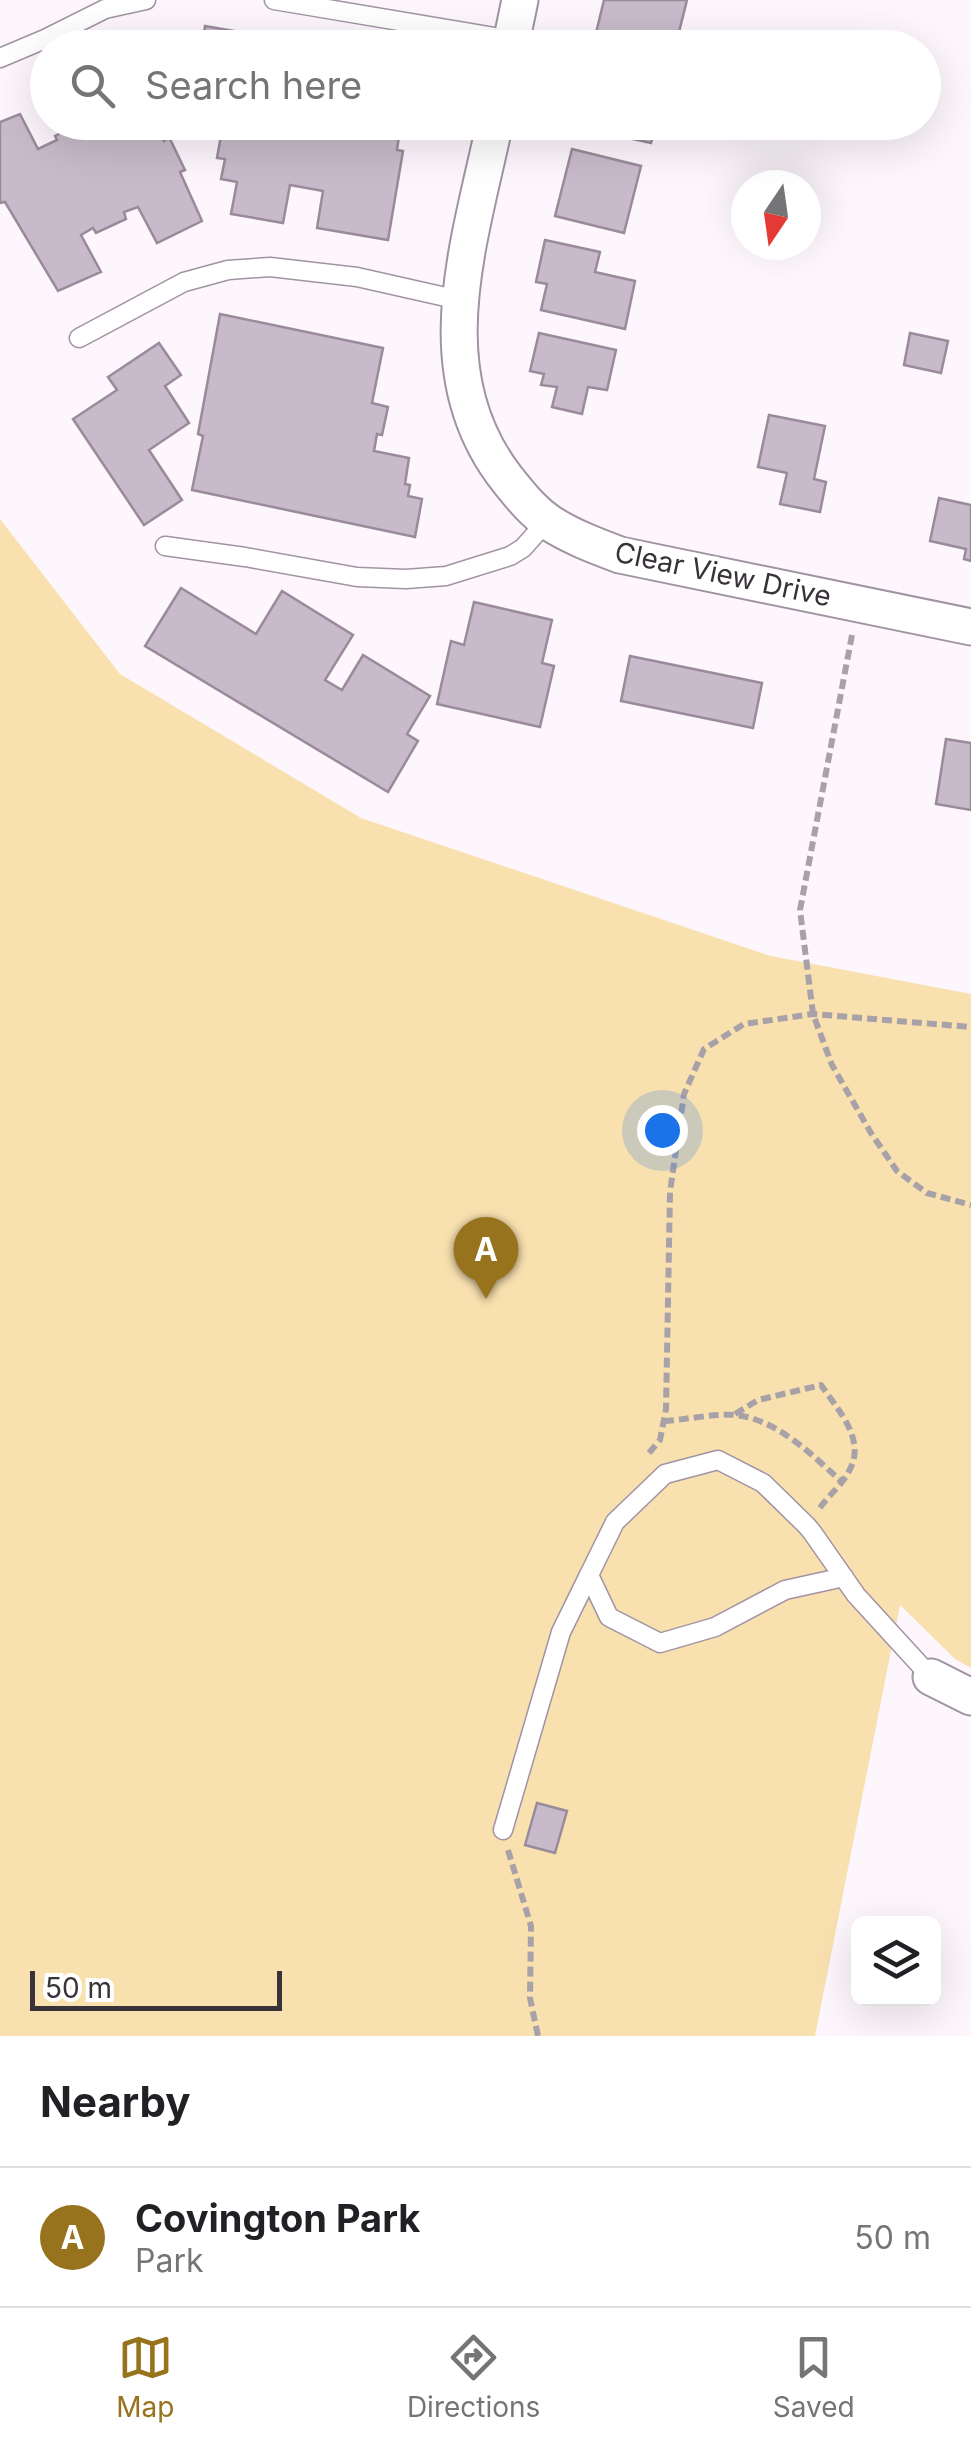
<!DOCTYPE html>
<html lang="en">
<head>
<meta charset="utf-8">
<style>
  :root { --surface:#fff; --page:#f6f6f6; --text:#202124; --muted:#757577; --line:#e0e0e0; --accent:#96731c }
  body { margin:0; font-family:Inter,sans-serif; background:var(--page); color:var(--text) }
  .controls { position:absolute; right:30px; bottom:30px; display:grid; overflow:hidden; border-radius:15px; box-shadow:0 10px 40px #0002 }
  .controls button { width:90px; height:90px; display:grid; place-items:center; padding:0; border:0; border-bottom:2px solid var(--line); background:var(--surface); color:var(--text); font:50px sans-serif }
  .compass { position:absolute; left:731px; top:170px; width:90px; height:90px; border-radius:50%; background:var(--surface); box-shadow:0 10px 40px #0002; rotate:193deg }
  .scale { position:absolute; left:30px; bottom:25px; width:252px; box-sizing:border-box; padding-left:10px; border:5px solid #383239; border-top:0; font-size:28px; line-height:35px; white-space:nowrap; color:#383239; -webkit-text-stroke:8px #fff; paint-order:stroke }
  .you { position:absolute; left:662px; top:1130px; width:35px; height:35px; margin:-25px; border:8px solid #fff; border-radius:50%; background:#1a73e8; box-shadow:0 0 0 15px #1a73e833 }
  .badge { display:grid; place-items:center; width:65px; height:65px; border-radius:50%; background:var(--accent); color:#fff; font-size:32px; font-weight:700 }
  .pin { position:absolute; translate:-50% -82px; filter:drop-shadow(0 2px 5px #0008) }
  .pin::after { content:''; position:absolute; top:52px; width:35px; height:30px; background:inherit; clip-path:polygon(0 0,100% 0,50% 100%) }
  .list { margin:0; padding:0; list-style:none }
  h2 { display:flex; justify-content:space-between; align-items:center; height:130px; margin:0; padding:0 40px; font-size:42px }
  h2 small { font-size:32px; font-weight:400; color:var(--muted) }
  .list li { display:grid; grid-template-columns:65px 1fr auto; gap:30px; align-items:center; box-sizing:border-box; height:140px; padding:0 40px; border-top:2px solid var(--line) }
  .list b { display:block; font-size:38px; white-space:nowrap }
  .list p { margin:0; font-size:32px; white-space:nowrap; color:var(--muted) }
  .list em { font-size:32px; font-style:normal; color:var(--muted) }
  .icon { flex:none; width:55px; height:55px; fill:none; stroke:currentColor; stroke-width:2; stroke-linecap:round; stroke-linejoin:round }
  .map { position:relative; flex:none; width:971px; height:2036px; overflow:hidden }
  .search { position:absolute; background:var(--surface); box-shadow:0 10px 40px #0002; left:30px; right:30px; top:30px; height:110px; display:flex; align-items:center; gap:25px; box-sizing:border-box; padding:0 35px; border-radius:55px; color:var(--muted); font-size:38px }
  .sheet { height:270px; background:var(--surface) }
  nav { display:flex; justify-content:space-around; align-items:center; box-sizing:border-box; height:140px; border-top:2px solid var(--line); background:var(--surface); font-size:28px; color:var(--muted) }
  nav a { display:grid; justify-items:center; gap:5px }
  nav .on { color:var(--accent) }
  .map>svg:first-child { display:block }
  .green { fill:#f8e0af }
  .building { fill:#c8baca; stroke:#9a8b9b; stroke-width:2.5 }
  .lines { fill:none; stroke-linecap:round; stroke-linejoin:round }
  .service-casing { stroke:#a193a3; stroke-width:21 }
  .minor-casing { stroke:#a193a3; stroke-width:39 }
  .path { stroke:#a8a2a8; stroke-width:6; stroke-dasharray:10 5; stroke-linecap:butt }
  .service { stroke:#fff; stroke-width:18 }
  .minor { stroke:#fff; stroke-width:35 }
  .labels { text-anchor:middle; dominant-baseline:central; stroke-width:9; stroke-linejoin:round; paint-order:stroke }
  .street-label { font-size:28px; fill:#383239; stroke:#fff }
</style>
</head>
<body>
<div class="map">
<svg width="971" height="2036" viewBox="0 0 971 2036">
  <rect width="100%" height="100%" fill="#fdf7fd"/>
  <polygon class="green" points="0,519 120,674 361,818 771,956 971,994 971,1668 955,1659 900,1605 815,2036 0,2036"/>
  <g class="building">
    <polygon points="604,0 687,0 675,48 658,48 596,33"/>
    <polygon points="205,26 298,42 297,48 202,48"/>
    <polygon points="20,114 38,149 57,140 55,136 78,124 81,130 96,122 170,122 158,128 164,141 169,137 185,170 180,172 202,221 157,243 138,207 124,212 126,219 96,233 93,228 81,235 101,272 58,291 5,202 0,203 0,122"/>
    <polygon points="230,122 407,122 405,137 399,136 397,150 403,151 388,240 317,228 323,191 290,185 283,223 231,214 237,182 221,179 225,159 217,158 223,125 229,126"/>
    <polygon points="570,122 656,122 651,143 569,125"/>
    <polygon points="572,149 641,166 624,233 555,216"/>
    <polygon points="545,240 600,252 595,272 635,281 625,329 541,310 547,284 536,282"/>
    <polygon points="220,314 383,348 372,403 388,407 382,435 377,434 374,451 409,458 405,484 410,485 408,496 422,499 415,537 192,490 203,436 198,434"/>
    <polygon points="539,333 616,350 607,390 588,387 582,414 552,407 557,387 541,385 544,374 530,371"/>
    <polygon points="910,333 948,341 941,373 904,365"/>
    <polygon points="159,343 181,375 165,386 189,423 149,450 182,500 144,525 73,419 117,390 108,377"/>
    <polygon points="769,415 825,426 814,479 826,482 820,512 780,504 787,473 758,467"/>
    <polygon points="939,498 971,505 971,561 964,559 966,549 930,541"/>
    <polygon points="181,588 256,634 282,591 353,635 325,680 342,690 363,655 430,696 407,734 418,741 388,792 145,646"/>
    <polygon points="474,602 552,620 542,663 554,666 540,727 437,704 451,641 464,645"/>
    <polygon points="630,656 762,683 753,728 621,701"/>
    <polygon points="946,739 971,743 971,810 936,804"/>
    <polygon points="537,1803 567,1811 555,1853 525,1845"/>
  </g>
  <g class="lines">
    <defs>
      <g id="service">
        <polyline points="274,0 512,40"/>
        <polyline points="0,58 45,39 105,9 146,0"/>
        <polyline points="79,338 184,282 228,270 270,267 357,277 459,300"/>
        <polyline points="165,546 245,557 357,577 406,579 446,576 510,556 523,548 547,521"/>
        <polyline points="844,1577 785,1590 715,1627 660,1643 609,1617 589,1575 615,1522 665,1474 718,1460 763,1483 807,1526 812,1532 856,1595 931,1677"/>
        <polyline points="503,1830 561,1632 589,1575"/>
      </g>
      <g id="minor">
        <polyline points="510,48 520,0"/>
        <path d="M495 122C470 242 423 372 507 479 520 495 532 511 550 523 572 537 596 546 620 555L971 627"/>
        <polyline points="931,1677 971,1697"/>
      </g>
    </defs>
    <use href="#service" class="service-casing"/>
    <use href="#minor" class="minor-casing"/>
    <g class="path">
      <polyline points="852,635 800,910 813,1014 832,1065 871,1133 897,1171 927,1193 971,1205"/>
      <path d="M735 1414 758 1400 821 1385C838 1410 867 1440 849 1471 842 1485 828 1496 819 1509"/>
      <path d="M664 1421C684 1420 716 1413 735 1415 777 1419 812 1455 841 1481"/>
      <polyline points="649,1453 660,1440 666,1409 670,1192 684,1094 704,1049 744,1024 813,1014 971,1027"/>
      <polyline points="508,1850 531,1926 530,1998 538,2036"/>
    </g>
    <use href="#service" class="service"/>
    <use href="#minor" class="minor"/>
  </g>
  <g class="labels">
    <g class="street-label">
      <text transform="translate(723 574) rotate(12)">Clear View Drive</text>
    </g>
  </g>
</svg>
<div class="controls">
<button><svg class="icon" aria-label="layers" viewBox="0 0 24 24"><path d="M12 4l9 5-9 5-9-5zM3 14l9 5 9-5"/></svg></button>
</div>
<svg class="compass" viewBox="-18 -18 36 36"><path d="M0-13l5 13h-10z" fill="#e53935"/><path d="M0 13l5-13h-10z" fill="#757577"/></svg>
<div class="scale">50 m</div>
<div class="you"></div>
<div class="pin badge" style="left:486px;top:1299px">A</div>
<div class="search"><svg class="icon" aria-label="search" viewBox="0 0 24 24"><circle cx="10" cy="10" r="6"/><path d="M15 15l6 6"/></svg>Search here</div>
</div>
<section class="sheet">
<h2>Nearby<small></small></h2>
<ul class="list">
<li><span class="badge">A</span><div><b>Covington Park</b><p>Park</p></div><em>50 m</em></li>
</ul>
</section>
<nav>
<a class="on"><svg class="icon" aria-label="map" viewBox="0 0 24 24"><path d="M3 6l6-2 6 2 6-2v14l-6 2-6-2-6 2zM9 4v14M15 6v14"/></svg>Map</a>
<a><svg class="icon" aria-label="directions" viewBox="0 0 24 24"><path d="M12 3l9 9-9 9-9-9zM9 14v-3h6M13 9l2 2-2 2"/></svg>Directions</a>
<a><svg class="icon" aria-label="saved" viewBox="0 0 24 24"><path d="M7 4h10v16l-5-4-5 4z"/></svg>Saved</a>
</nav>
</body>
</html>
